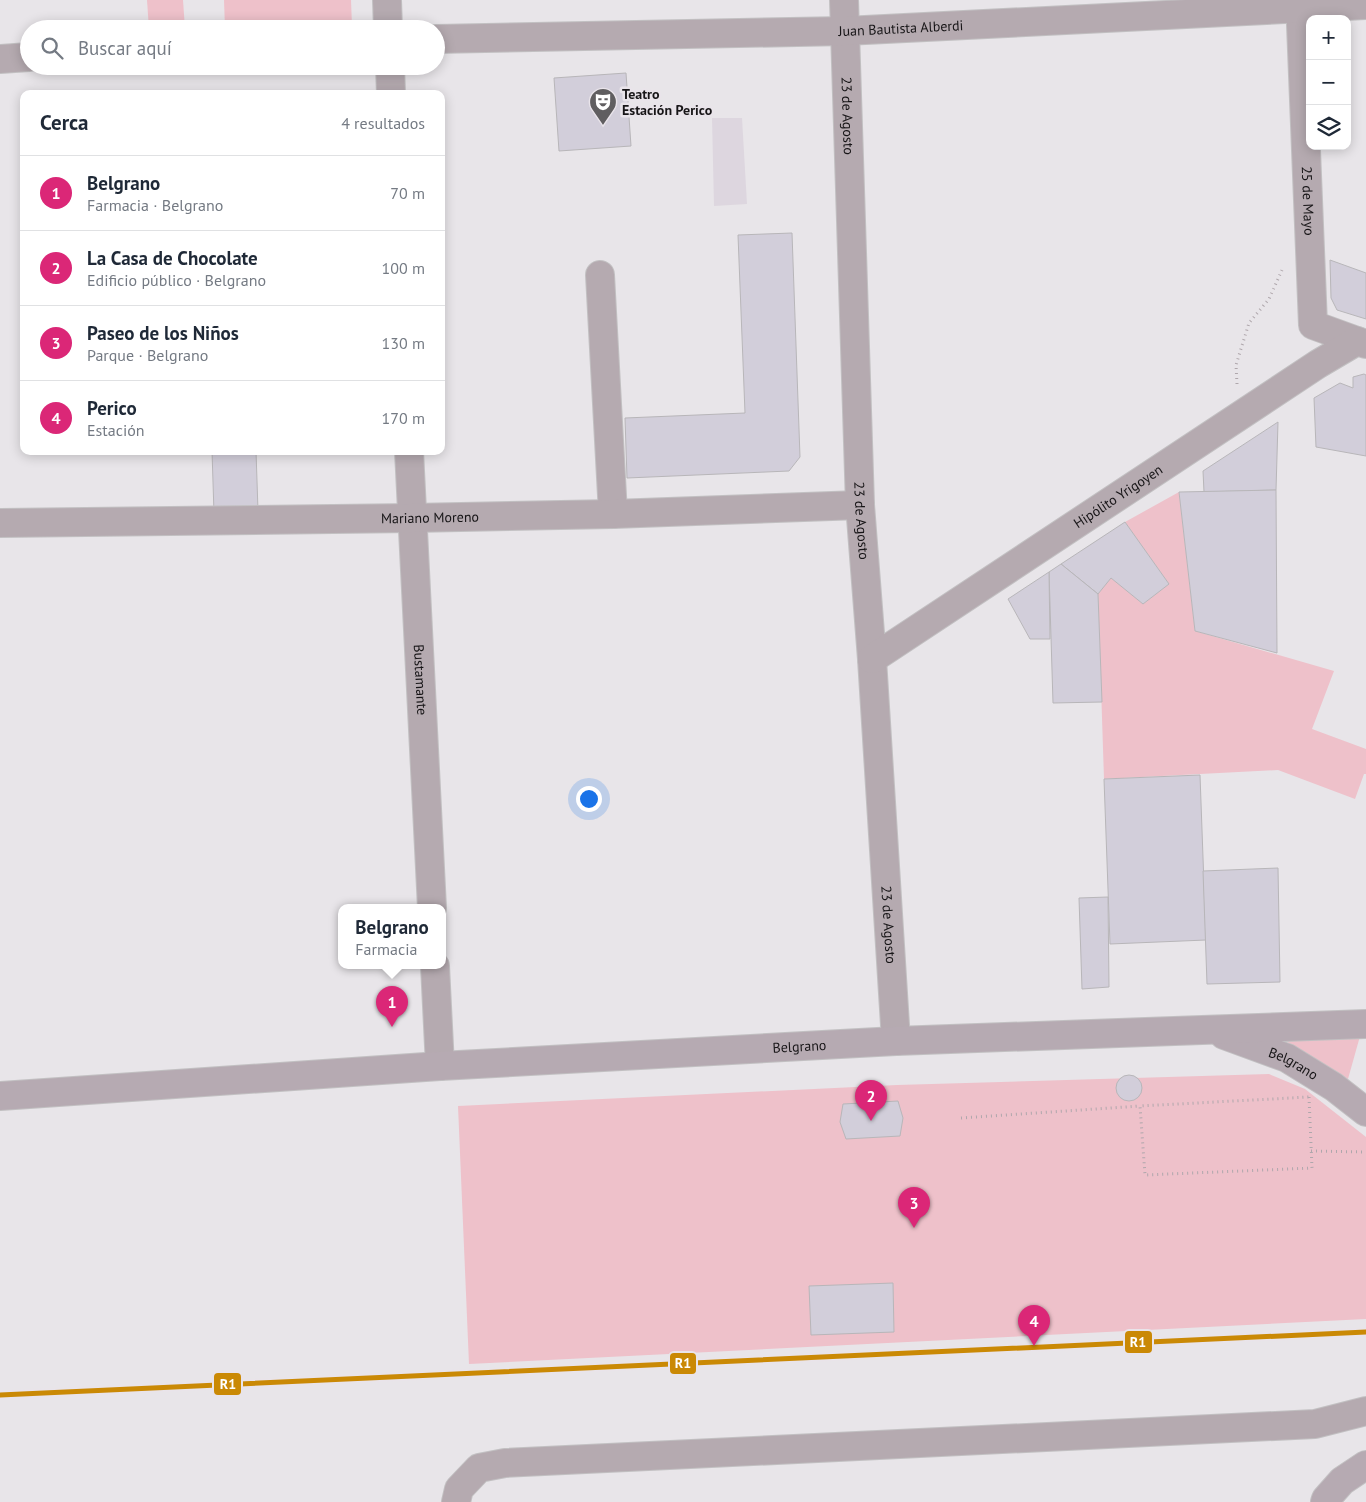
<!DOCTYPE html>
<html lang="es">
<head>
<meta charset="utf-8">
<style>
  :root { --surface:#fff; --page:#f6f6f7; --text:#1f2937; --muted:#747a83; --line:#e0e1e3; --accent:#db2777 }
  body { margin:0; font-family:"PT Sans",sans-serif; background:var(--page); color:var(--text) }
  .controls { position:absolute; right:15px; top:15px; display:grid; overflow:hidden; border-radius:10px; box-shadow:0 2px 12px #0003 }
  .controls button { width:45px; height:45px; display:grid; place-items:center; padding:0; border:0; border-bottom:1px solid var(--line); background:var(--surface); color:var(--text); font:25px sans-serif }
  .you { position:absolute; left:588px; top:798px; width:18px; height:18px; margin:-12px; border:4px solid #fff; border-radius:50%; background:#1a73e8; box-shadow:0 0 0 8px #1a73e833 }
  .badge { display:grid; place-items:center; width:32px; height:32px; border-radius:50%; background:var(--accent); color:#fff; font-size:16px; font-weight:700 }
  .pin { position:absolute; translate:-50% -41px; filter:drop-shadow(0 1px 2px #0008) }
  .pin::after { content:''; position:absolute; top:26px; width:18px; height:15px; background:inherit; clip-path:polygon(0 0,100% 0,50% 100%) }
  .popup { position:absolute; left:338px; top:904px; width:108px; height:65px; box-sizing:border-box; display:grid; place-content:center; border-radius:10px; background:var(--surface); filter:drop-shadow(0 1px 4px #0005); font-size:16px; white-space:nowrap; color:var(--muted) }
  .popup b { font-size:19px; color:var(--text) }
  .popup::after { content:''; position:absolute; left:50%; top:100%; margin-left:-10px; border:10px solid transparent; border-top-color:var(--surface) }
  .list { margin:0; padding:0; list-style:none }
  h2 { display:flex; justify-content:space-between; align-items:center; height:65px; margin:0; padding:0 20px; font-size:21px }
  h2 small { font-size:16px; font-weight:400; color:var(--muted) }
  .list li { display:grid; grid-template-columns:32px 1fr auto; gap:15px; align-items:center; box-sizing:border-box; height:75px; padding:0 20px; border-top:1px solid var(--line) }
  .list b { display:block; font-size:19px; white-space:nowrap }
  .list p { margin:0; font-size:16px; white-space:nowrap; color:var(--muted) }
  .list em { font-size:16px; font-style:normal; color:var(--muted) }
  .icon { flex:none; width:28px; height:28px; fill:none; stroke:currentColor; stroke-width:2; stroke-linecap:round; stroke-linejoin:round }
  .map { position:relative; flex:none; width:1366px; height:1502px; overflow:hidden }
  .search { position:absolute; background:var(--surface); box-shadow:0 2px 12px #0003; left:20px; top:20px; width:425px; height:55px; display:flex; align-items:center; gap:12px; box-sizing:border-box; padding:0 18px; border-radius:28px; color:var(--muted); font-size:19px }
  .panel { position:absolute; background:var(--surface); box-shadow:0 2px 12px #0003; left:20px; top:90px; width:425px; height:365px; border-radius:10px }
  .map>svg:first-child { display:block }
  .built { fill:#ddd6df }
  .green { fill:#eec1ca }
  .building { fill:#d2ceda; stroke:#b8b6b9 }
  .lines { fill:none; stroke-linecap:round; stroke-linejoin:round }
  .minor-casing { stroke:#c2c0c2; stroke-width:30 }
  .major-casing { stroke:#c2c0c2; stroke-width:30 }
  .path { stroke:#afa7ac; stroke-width:3; stroke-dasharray:1 4; stroke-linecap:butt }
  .minor { stroke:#b5aab0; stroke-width:28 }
  .major { stroke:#b6aab2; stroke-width:28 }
  .rail-1-casing { stroke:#e9e4ea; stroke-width:9 }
  .rail-1 { stroke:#ca8905; stroke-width:5 }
  .labels { text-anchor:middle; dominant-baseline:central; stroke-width:5; stroke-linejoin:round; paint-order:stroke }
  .street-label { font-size:14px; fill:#171517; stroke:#e9e4ea }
  .poi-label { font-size:14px; font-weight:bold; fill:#171517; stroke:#e9e4ea; text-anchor:start }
  .line-badge { stroke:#e9e4ea; stroke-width:2 }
  .badge-label { font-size:14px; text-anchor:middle; font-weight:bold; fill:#fff }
</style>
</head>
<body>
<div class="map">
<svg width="1366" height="1502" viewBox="0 0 1366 1502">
  <rect width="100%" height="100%" fill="#e8e5e9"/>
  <polygon class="built" points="712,118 742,118 747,204 714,206"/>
  <g class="green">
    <polygon points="147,0 183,0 185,29 149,29"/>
    <polygon points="224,0 351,0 352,26 350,29 225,29"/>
    <polygon points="1179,492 1195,631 1334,671 1312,729 1366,749 1366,774 1364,774 1355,799 1278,770 1104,779 1098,594 1111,578 1143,604 1169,584 1125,522"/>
    <polygon points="1362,1029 1348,1079 1279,1037"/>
    <polygon points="1269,1074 1305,1089 1366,1137 1366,1319 469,1364 458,1106 897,1085"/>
  </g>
  <g class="building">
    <polygon points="626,73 631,146 559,151 554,78"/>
    <polygon points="792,233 800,457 789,471 627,478 625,418 745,413 738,235"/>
    <polygon points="1330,260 1366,273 1366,319 1337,310 1331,298"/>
    <polygon points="1364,374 1366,375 1366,456 1316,447 1314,398 1340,383 1353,388 1353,377"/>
    <polygon points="1278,422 1276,490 1204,492 1203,471"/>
    <polygon points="212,451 256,451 258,511 214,513"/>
    <polygon points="1276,490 1277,653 1195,631 1179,492"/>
    <polygon points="1125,522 1169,584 1143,604 1111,578 1098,594 1061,564"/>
    <polygon points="1061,564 1098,594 1102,702 1053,703 1049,572"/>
    <polygon points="1049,572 1050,639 1030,639 1008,599"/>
    <polygon points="1200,775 1206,940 1110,944 1104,779"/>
    <polygon points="1278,868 1280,982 1207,984 1203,871"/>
    <polygon points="1108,897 1109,987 1082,989 1079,898"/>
    <circle cx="1129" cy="1088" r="13"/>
    <polygon points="898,1101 903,1118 900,1136 846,1139 840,1122 843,1104"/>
    <polygon points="893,1283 894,1332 811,1335 809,1286"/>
  </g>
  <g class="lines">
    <defs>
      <g id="minor">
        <polyline points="387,0 388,29"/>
        <path id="s1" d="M844 0 860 505 872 659 896 1041"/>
        <path id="s2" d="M1300 0 1313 325 1357 341"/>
        <path id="s3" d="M436 39 845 31 1366 5"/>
        <polyline points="0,59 29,57"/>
        <polyline points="390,66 391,94"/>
        <polyline points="600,275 613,514"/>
        <path id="s4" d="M409 451 432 908"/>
        <path id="s5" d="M0 523 412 518 613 514 860 505"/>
        <path id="s6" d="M872 659 1318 364 1357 341 1366 344"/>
        <polyline points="435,966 440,1066"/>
        <polyline points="456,1502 459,1489 479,1468 505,1463 1315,1424 1366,1411"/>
      </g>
      <g id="major">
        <path id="s7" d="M1224 1035 1287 1058 1334 1087 1366 1112"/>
        <path id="s8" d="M0 1096 440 1066 896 1041 1366 1024"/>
        <polyline points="1325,1502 1326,1499 1342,1481 1366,1465"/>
      </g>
    </defs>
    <use href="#minor" class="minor-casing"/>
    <use href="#major" class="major-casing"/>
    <g class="path">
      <polyline points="1237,384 1236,365 1249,323 1269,299 1282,270"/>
      <polygon points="1309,1097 1312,1168 1145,1175 1140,1106"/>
      <polyline points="961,1118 1140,1106"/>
      <polyline points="1311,1151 1366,1152"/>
    </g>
    <use href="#minor" class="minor"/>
    <use href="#major" class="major"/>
    <defs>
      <polyline id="rail-1" points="0,1395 1366,1332"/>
    </defs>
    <use href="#rail-1" class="rail-1-casing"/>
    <use href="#rail-1" class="rail-1"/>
  </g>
  <defs>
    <symbol id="theatre-pin" viewBox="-11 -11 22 30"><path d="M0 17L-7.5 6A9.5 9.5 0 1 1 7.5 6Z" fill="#605e60" stroke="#e9e4ea"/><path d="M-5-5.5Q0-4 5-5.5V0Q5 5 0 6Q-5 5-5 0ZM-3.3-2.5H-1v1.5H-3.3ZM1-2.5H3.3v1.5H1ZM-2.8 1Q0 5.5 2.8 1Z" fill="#fff"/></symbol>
  </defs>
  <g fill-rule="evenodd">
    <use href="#theatre-pin" x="587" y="86" width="32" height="43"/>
  </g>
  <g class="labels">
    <g class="street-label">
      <text stroke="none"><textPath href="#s3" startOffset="465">Juan Bautista Alberdi</textPath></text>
      <text stroke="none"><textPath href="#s1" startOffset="116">23 de Agosto</textPath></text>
      <text stroke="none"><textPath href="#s2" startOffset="201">25 de Mayo</textPath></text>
      <text stroke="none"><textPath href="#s6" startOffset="295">Hipólito Yrigoyen</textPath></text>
      <text stroke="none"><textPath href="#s5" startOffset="430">Mariano Moreno</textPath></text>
      <text stroke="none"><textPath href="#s1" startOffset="521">23 de Agosto</textPath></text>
      <text stroke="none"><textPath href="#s4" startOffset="229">Bustamante</textPath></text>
      <text stroke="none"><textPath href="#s1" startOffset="926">23 de Agosto</textPath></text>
      <text stroke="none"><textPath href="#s8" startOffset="801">Belgrano</textPath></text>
      <text stroke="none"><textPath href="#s7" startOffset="75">Belgrano</textPath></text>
    </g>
    <g class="poi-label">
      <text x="622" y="94">Teatro<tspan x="622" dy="16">Estación Perico</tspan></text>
    </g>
  </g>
  <g class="line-badge">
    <rect x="1124" y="1330" width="29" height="24" rx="5" fill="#ca8905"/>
    <rect x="669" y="1352" width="28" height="23" rx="5" fill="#ca8905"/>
    <rect x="213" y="1372" width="29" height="24" rx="5" fill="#ca8905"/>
  </g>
  <g class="badge-label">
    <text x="1138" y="1347">R1</text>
    <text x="683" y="1368">R1</text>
    <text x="228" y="1389">R1</text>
  </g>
</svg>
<div class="controls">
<button>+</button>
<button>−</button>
<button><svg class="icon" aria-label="layers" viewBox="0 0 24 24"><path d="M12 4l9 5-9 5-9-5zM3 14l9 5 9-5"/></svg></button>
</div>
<div class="you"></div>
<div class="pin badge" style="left:392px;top:1027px">1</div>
<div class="popup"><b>Belgrano</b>Farmacia</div>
<div class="pin badge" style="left:871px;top:1121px">2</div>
<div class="pin badge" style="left:914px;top:1228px">3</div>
<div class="pin badge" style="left:1034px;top:1346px">4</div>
<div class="search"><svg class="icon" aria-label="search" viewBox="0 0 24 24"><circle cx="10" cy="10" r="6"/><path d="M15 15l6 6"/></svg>Buscar aquí</div>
<section class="panel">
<h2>Cerca<small>4 resultados</small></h2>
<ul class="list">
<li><span class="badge">1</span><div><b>Belgrano</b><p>Farmacia · Belgrano</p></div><em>70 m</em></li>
<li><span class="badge">2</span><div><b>La Casa de Chocolate</b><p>Edificio público · Belgrano</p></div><em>100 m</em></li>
<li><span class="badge">3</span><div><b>Paseo de los Niños</b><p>Parque · Belgrano</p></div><em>130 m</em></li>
<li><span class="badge">4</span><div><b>Perico</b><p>Estación</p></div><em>170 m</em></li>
</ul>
</section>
</div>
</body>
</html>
